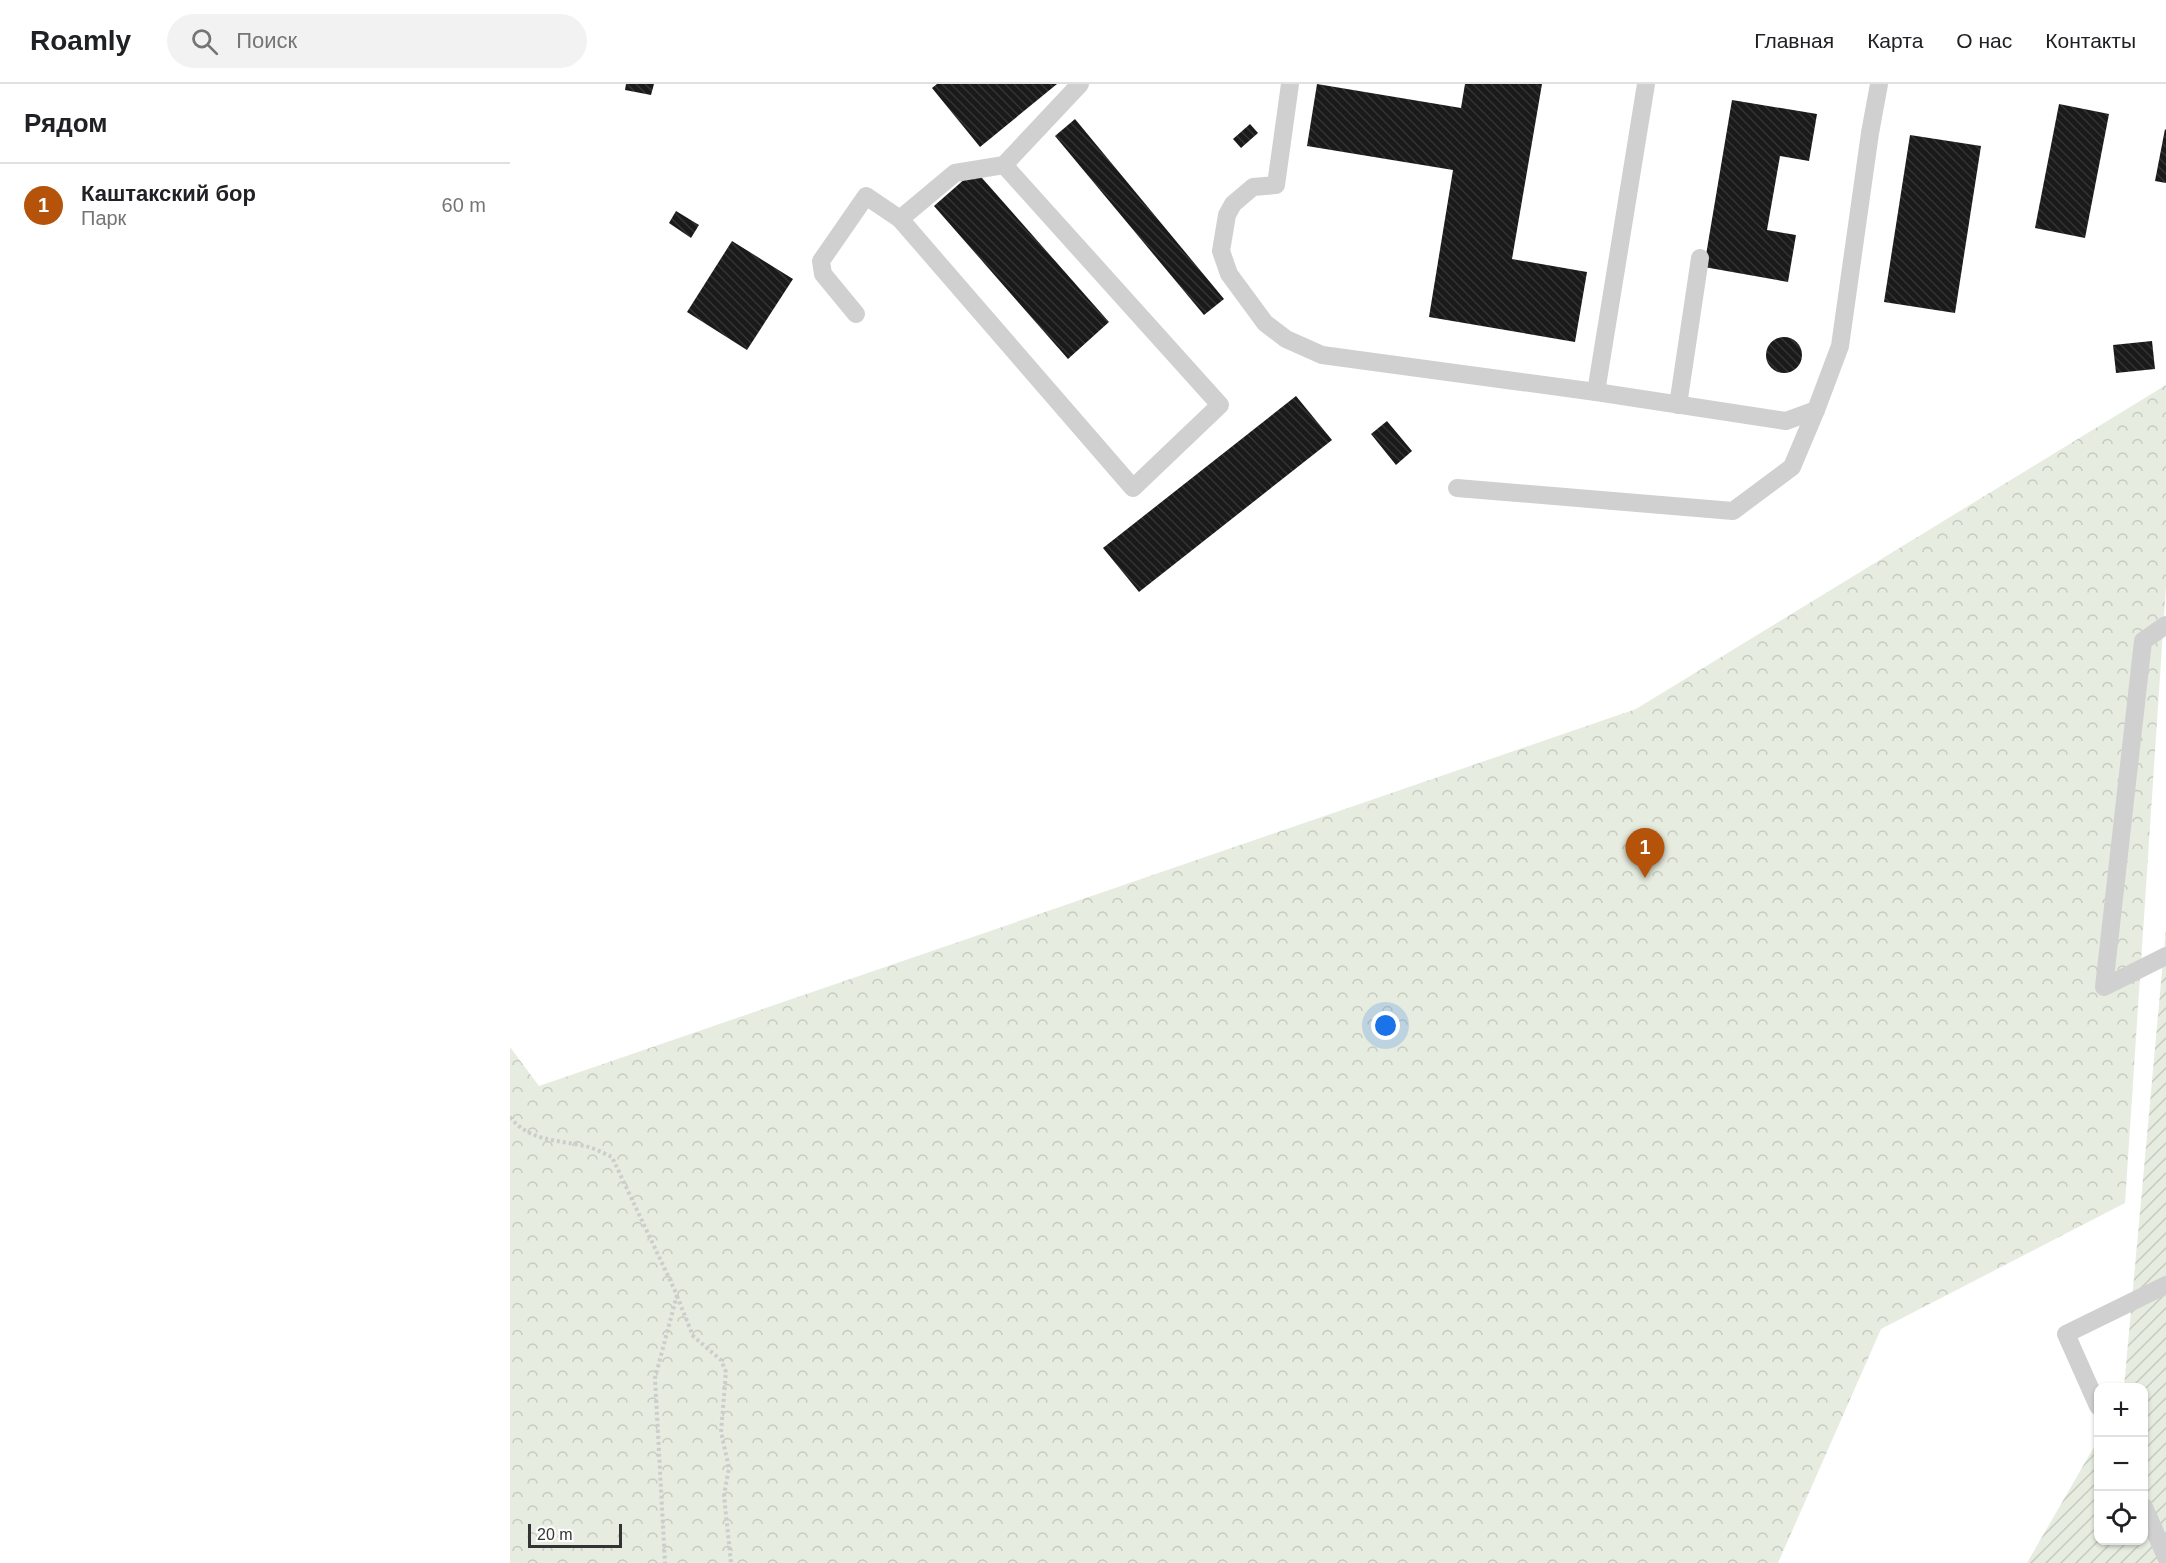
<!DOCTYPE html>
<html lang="ru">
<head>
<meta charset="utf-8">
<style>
  :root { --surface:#fff; --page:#f2f2f2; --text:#202124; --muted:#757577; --line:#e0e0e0; --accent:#b45309 }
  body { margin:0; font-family:Helvetica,sans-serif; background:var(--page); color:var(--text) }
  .controls { position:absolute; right:18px; bottom:18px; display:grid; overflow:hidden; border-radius:12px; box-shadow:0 2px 4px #0004 }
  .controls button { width:54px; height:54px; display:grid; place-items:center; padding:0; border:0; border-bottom:2px solid var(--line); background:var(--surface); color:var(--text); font:30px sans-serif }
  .scale { position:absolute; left:18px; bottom:15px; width:94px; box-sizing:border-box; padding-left:6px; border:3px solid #333; border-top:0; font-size:16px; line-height:21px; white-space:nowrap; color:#333; -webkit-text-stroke:4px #fff; paint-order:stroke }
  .you { position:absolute; left:876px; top:942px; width:21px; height:21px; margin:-15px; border:4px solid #fff; border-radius:50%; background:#1a73e8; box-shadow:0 0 0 9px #1a73e833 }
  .badge { display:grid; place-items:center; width:39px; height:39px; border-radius:50%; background:var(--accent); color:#fff; font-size:20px; font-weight:700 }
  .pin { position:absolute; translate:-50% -50px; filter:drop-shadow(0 2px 3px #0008) }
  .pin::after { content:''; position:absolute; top:32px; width:21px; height:18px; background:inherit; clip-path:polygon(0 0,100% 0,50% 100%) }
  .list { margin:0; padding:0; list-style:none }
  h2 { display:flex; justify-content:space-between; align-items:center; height:78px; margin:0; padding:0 24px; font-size:26px }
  h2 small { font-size:20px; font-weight:400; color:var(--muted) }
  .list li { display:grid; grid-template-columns:39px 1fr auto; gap:18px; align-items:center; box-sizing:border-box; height:84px; padding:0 24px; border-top:2px solid var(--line) }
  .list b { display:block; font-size:22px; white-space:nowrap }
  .list p { margin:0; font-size:20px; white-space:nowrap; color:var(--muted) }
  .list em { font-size:20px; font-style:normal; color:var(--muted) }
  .icon { flex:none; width:33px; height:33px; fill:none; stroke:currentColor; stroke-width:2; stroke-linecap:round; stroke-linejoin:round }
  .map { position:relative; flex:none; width:1656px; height:1479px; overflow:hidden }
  header { display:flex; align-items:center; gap:36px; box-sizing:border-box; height:84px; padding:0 30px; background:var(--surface); border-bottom:2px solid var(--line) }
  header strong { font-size:28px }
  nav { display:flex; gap:33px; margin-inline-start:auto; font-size:21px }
  .search { width:420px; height:54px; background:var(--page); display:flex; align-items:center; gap:15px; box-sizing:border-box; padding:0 21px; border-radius:33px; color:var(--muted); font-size:22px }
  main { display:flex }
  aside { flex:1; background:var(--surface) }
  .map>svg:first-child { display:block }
  .park { fill:url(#park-crowns) }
  .garden { fill:url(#garden-furrows) }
  .building { fill:url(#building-back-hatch) }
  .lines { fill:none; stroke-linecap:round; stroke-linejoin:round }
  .path { stroke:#cdcdcd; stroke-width:4; stroke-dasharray:3 3; stroke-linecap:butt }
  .service { stroke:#d0d0d0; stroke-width:18 }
</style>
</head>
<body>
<header>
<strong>Roamly</strong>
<div class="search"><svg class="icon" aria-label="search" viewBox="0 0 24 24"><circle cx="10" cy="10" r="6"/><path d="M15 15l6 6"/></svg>Поиск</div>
<nav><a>Главная</a><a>Карта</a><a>О нас</a><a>Контакты</a></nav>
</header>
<main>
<aside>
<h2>Рядом<small></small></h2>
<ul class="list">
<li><span class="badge">1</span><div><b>Каштакский бор</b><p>Парк</p></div><em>60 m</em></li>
</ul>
</aside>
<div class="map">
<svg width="1656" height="1479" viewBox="0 0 1656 1479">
  <defs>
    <pattern id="park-crowns" width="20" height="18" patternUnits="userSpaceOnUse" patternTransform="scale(1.5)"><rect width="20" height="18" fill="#e6ecdf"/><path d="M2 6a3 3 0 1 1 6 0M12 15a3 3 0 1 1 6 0" fill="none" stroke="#c6cbc0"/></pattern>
    <pattern id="garden-furrows" width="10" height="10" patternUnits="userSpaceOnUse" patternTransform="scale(1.5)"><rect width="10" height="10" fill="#e6ecdf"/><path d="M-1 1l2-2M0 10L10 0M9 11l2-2" fill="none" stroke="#c6cbc0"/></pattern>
    <pattern id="building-back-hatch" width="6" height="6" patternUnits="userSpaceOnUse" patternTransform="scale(1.5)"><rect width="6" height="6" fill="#1a1a1a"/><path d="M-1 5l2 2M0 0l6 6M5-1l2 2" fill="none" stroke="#333"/></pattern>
  </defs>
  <rect width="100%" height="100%" fill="#fff"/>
  <polygon class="park" points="1656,301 1656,502 1615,1119 1371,1245 1268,1479 0,1479 0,963 29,1002 1126,625"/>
  <polygon class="garden" points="1656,844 1656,1479 1517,1479 1588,1356 1588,1456 1634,1456 1634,1304 1614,1303"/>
  <g class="building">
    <polygon points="116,0 144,0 141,11 115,6"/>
    <polygon points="427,0 547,0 470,63 422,4"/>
    <polygon points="807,0 951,24 955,0 1032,0 1002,175 1077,188 1065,258 919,233 943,86 797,62"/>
    <polygon points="1222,16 1307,30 1299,77 1270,72 1257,146 1286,151 1278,198 1194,183"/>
    <polygon points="1549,20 1599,30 1575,154 1525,144"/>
    <polygon points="565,35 714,215 694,231 545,52"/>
    <polygon points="740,40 748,49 731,64 723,55"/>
    <polygon points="1655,45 1656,46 1656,99 1645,97"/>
    <polygon points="1400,51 1471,62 1445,229 1374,218"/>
    <polygon points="465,86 599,238 558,275 424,122"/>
    <polygon points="166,127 189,141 181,154 159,139"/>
    <polygon points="222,157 283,195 237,266 177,228"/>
    <circle cx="1274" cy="271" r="18"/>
    <polygon points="1642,257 1645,285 1606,289 1603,261"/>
    <polygon points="786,312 822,356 629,508 593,464"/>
    <polygon points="877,337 902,367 886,381 861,350"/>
  </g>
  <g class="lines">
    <g class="path">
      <path d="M0 1033C19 1057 47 1056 75 1062 84 1064 93 1069 102 1073L167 1211 145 1294 155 1479"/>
      <polyline points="167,1212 183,1252 211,1276 216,1288 211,1348 219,1384 214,1411 221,1479"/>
    </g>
    <g class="service">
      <polyline points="780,0 766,101 743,103 723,120 717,131 711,167 719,190 755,239 776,255 812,271 1086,308 1276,337 1306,326"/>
      <polyline points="390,135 623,404 710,321 494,81"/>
      <polyline points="346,230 313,190 311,177 356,112 390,135 445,89 494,81 570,0"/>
      <polyline points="1086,308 1136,0"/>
      <polyline points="1168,321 1190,174"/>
      <polyline points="947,404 1223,427 1282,383 1306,326 1330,262 1360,49 1369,0"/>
      <polyline points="1656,541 1633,557 1594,903 1656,872"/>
      <polyline points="1588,1322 1556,1250 1656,1201"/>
      <polyline points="1634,1423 1656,1473"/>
    </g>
  </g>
</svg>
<div class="controls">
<button>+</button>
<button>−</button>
<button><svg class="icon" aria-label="locate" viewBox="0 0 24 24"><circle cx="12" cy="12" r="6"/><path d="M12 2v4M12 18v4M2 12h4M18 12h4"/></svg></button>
</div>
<div class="scale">20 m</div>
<div class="you"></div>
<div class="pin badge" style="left:1135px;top:794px">1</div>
</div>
</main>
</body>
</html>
